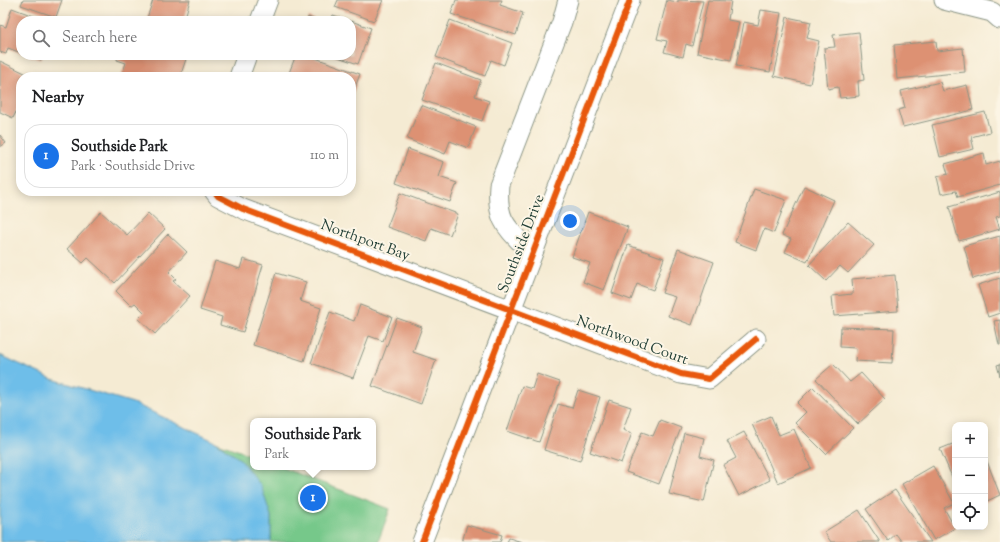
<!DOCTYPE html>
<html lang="en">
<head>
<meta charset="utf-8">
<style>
  :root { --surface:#fff; --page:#f2f2f2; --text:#202124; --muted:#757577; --line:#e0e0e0; --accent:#1a73e8 }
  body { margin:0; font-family:"Sorts Mill Goudy",serif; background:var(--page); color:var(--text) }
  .controls { position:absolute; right:12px; bottom:12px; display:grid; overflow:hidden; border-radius:8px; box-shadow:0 2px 10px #0003 }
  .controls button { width:36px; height:36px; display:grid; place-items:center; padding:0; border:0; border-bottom:1px solid var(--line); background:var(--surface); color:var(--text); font:20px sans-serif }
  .you { position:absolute; left:570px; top:221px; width:14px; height:14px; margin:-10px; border:3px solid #fff; border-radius:50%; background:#1a73e8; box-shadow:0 0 0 6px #1a73e833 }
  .badge { display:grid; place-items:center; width:26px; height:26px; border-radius:50%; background:var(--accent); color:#fff; font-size:13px; font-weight:700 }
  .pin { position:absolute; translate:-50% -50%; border:2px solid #fff; box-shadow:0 1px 4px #0006 }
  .popup { position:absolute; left:250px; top:418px; width:126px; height:52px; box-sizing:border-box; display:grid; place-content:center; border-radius:8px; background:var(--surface); filter:drop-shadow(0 1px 3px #0005); font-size:13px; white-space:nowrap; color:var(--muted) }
  .popup b { font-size:15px; color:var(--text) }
  .popup::after { content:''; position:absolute; left:50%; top:100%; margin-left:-8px; border:8px solid transparent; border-top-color:var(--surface) }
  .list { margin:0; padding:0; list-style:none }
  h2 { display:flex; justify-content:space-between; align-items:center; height:52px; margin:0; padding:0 16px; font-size:17px }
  h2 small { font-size:13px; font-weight:400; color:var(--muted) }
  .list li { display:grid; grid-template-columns:26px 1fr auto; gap:12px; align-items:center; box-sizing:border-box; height:64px; margin:0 8px 8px; padding:0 8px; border:1px solid var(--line); border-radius:16px }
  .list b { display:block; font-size:15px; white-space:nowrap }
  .list p { margin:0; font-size:13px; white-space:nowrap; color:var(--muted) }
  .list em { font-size:13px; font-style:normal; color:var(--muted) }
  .icon { flex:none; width:22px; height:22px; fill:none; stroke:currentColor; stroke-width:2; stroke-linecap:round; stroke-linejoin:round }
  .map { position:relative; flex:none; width:1000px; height:542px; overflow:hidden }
  .search { position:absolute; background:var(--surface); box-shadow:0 2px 10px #0003; left:16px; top:16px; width:340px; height:44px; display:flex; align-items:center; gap:10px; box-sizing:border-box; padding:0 14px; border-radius:16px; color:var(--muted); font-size:15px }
  .panel { position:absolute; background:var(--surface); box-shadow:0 2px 10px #0003; left:16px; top:72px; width:340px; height:124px; border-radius:16px }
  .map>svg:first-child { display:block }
  .green { fill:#76c88a; stroke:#4a825f }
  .water { fill:#6ebee9; stroke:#467e8e }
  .building { fill:#dd9173 }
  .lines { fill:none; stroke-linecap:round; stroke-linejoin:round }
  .minor-casing { stroke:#8a9484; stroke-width:21 }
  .minor { stroke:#fff; stroke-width:19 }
  .cycleway-casing { stroke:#fcf5e5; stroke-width:8 }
  .cycleway { stroke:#e8590c; stroke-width:6 }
  .labels { text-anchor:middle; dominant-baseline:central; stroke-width:4; stroke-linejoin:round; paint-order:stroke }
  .street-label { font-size:15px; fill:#1f3d34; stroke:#fcf5e5 }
</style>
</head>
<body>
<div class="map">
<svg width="1000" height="542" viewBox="0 0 1000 542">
  <rect width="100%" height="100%" fill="#fcf5e5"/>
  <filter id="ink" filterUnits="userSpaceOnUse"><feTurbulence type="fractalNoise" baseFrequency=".025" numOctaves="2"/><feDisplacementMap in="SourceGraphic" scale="8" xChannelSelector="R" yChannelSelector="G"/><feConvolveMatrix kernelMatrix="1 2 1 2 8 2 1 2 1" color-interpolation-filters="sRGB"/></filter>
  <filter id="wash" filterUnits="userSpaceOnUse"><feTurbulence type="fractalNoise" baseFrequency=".012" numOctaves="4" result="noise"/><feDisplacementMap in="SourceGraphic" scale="16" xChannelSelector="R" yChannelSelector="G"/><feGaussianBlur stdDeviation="0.9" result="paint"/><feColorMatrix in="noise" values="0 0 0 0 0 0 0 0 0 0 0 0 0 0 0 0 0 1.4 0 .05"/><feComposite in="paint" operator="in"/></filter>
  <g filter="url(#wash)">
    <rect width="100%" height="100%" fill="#f5ebd3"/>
    <polygon class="green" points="215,442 253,456 253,467 281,467 390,509 378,542 271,542 271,516 241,460"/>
    <polygon class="water" points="0,355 52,379 133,403 216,442 241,460 261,486 271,516 271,542 0,542"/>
    <g id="blocks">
      <g class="building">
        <polygon points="23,0 62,0 56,17 21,5"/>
        <polygon points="153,0 190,0 184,21 146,21"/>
        <polygon points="338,0 383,0 374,21 335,7"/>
        <polygon points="456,0 502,0 500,5 523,13 516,35 451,14"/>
        <polygon points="667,0 678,2 678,0 703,1 692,46 686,44 683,57 664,52 667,41 657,39"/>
        <polygon points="708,0 731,1 728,20 739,22 731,60 697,53"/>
        <polygon points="12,8 47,21 21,21 21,53 8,48 6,54 0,52 0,25 6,27"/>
        <polygon points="761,10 781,13 770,72 736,66 744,22 758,25"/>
        <polygon points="333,15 350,21 331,21"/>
        <polygon points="308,17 318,21 307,21"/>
        <polygon points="787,17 811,22 807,38 819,41 810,84 774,76"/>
        <polygon points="450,20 512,43 504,65 491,60 485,76 436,57"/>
        <polygon points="351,21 371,28 358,64 332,55 351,55"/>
        <polygon points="859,32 864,80 858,81 859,96 840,98 838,87 828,89 824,48 835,47 833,35"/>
        <polygon points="936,41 937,51 963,48 965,72 897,79 894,45"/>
        <polygon points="28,55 43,55 41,60"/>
        <polygon points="118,55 183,55 187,56 180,77 172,75 172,77 121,77 126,63 117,60"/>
        <polygon points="296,55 307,55 360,74 351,98 351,77 299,77 289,73"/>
        <polygon points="0,61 33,77 21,77 21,102 13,118 0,112"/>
        <polygon points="436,63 481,80 475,96 489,101 482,121 422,100"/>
        <polygon points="940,82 943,91 967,85 973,110 903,127 898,110 905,108 901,91"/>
        <polygon points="421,105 476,127 468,148 450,141 445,154 407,139"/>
        <polygon points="985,112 990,132 971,137 974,149 940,157 932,125"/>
        <polygon points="0,135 6,143 0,147"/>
        <polygon points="408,149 444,162 439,177 457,183 450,202 396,183"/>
        <polygon points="984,153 986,165 1000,161 1000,185 958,197 956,191 941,194 937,177 948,174 945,164"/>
        <polygon points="804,186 834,200 807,262 785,252 791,239 782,235"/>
        <polygon points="754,189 786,200 774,233 764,229 756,250 735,242"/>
        <polygon points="1000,192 1000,216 996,217 1000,229 959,241 949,207"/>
        <polygon points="400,193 458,214 450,235 431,228 426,241 387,227"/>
        <polygon points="101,212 127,235 148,213 165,229 115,283 88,258 83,263 67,249"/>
        <polygon points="588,212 628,227 604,290 583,282 590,263 572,257"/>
        <polygon points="848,222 874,245 848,273 840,266 826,281 809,265"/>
        <polygon points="168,234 187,252 169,272 176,279 173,281 190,296 155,334 138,318 144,312 135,303 131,306 116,291"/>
        <polygon points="1000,236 1000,271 973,279 964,246"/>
        <polygon points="628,245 664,258 653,290 637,284 631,300 612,293"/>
        <polygon points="678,249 714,262 692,325 668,316 675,297 662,293"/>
        <polygon points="243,259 263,265 243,332 220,325 222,317 200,310 215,261 240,269"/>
        <polygon points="276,273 306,282 300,301 321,308 304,361 253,345"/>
        <polygon points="895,275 898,311 834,316 832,296 853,294 852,279"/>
        <polygon points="1000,278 1000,313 988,317 978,285"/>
        <polygon points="360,305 392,317 383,341 369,336 353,378 311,363 330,312 354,321"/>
        <polygon points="397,318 422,327 413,352 436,360 421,404 372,386"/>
        <polygon points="1000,320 1000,345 999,345 994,321"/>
        <polygon points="841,327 894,329 892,363 855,361 856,348 840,347"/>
        <polygon points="833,364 850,382 861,373 885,399 858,424 816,379"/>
        <polygon points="1000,364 1000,376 997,365"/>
        <polygon points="537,374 560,382 539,442 507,431 522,386 532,389"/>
        <polygon points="813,387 853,428 826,454 795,423 806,412 797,403"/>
        <polygon points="578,390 600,397 580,461 544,450 558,404 572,408"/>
        <polygon points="609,400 631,407 623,430 632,433 621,463 590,452"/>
        <polygon points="771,416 779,435 794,429 811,468 778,483 752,424"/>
        <polygon points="660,420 681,428 659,484 626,472 642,432 653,436"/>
        <polygon points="744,432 770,480 739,496 723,465 736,458 727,441"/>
        <polygon points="684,433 704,438 700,456 714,460 704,502 669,494"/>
        <polygon points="955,443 955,484 940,449"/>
        <polygon points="985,456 1000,495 985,502"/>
        <polygon points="933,466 954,503 944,508 955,528 934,540 902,484"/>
        <polygon points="895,490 931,542 902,542 896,534 888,541 866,509"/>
        <polygon points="859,510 880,542 831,542 824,532"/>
        <polygon points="467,525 502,535 500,542 462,542"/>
        <polygon points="509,538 522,542 507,542"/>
      </g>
    </g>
  </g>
  <g filter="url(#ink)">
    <use href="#blocks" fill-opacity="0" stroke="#8a9484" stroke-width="1"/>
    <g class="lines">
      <defs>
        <g id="minor">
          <polyline points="944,0 992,12 1000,19"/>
          <polyline points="260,21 268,0"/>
          <polyline points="239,77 247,55"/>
          <polyline points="214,191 218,196 243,209 681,374 709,379 756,339"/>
          <path d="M532 254C508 228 496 223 499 185L562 22 568 0"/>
          <polyline points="422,542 630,0"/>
        </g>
      </defs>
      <use href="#minor" class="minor-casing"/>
      <use href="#minor" class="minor"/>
      <defs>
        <g id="cycleway">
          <polyline points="214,191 218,196 243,209 681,374 709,379 756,339"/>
          <polyline points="422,542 630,0"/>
        </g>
      </defs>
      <use href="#cycleway" class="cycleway-casing"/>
      <use href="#cycleway" class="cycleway"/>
    </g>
  </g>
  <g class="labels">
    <g class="street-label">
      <text transform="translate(365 241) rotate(20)">Northport Bay</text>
      <text transform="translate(522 244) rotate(-69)">Southside Drive</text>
      <text transform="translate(632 341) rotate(20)">Northwood Court</text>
    </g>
  </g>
</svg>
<div class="controls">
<button>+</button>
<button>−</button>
<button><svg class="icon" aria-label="locate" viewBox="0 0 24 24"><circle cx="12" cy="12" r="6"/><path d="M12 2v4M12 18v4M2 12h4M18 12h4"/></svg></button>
</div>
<div class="you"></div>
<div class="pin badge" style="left:313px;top:498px">1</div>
<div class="popup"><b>Southside Park</b>Park</div>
<div class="search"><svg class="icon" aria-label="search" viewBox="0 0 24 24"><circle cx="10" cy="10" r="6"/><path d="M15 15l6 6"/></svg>Search here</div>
<section class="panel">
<h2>Nearby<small></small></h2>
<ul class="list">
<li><span class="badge">1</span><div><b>Southside Park</b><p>Park · Southside Drive</p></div><em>110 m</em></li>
</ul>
</section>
</div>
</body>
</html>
